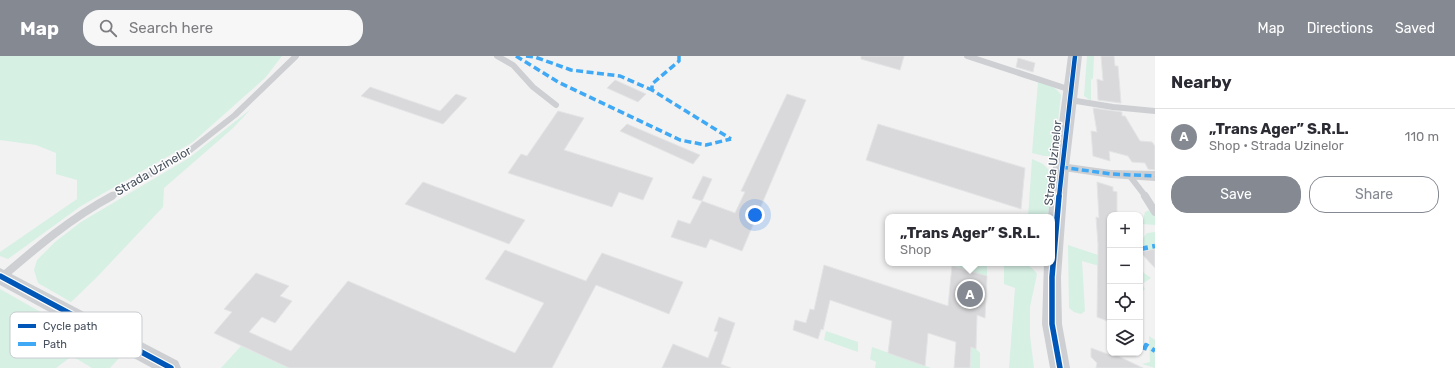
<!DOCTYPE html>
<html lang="en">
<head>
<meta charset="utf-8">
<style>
  :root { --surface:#fff; --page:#f7f7f7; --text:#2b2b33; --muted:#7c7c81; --line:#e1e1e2; --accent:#848992 }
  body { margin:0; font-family:Rubik,sans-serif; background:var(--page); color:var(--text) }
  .controls { position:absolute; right:12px; bottom:12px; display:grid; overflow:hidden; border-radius:8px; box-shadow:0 1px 3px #0004 }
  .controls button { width:36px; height:36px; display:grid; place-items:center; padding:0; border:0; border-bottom:1px solid var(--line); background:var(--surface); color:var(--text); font:20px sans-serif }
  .you { position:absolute; left:755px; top:159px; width:14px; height:14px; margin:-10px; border:3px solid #fff; border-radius:50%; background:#1a73e8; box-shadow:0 0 0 6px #1a73e833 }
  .badge { display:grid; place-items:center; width:26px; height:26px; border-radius:50%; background:var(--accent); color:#fff; font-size:13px; font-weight:700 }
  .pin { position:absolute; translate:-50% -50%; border:2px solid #fff; box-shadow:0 1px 4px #0006 }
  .popup { position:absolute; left:885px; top:158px; width:170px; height:52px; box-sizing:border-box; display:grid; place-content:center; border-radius:8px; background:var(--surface); filter:drop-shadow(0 1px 3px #0005); font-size:13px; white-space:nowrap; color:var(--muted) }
  .popup b { font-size:15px; color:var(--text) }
  .popup::after { content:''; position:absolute; left:50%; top:100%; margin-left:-8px; border:8px solid transparent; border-top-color:var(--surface) }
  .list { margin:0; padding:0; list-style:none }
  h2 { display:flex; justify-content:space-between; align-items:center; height:52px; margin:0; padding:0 16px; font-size:17px }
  h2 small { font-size:13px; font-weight:400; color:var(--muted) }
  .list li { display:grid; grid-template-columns:26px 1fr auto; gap:12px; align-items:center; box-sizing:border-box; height:56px; padding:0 16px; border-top:1px solid var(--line) }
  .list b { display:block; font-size:15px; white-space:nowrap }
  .list p { margin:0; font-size:13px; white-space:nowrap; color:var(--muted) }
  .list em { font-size:13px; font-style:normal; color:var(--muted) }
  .actions { display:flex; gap:8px; padding:12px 16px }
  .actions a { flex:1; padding:9px 0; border:1px solid var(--accent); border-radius:16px; text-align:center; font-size:14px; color:var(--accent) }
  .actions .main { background:var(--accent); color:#fff }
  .icon { flex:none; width:22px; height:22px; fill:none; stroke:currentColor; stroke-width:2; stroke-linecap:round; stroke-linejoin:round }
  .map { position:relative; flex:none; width:1155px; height:312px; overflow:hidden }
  header { display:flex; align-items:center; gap:24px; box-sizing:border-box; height:56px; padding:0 20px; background:var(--accent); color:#fff }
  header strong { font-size:19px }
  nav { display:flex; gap:22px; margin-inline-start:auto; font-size:14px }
  .search { width:280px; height:36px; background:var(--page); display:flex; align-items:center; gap:10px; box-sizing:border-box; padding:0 14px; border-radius:16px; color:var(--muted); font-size:15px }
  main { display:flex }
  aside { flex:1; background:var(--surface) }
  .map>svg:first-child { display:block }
  .green { fill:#d6f0e4 }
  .building { fill:#d9d9db; stroke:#e3e4e5 }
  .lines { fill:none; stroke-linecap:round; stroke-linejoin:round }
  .service-far1 { stroke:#cdcfd2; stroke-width:6 }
  .service { stroke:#cdcfd2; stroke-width:8 }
  .minor { fill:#cdcfd2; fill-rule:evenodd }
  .tertiary { fill:#cdcfd2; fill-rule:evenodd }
  .quiet-far1 { stroke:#3fa9f5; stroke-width:3.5; stroke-dasharray:7 3.5; stroke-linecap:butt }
  .quiet { stroke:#3fa9f5; stroke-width:4.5; stroke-dasharray:8 4.5; stroke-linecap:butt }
  .cycleway-far1-casing { stroke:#fff; stroke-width:6 }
  .cycleway-casing { stroke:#fff; stroke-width:8 }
  .cycleway-far1 { stroke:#0057b8; stroke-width:4.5 }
  .cycleway { stroke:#0057b8; stroke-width:5.5 }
  .labels { text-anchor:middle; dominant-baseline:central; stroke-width:3; stroke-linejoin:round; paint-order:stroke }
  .street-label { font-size:12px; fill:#48515e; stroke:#fff }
  .key { fill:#fff; stroke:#c8cbcf; stroke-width:1 }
  .key-label { font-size:11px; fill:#48515e }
</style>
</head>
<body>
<header>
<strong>Map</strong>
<div class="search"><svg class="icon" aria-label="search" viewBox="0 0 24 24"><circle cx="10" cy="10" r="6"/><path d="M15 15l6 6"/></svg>Search here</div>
<nav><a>Map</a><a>Directions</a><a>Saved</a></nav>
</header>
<main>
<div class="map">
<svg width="1155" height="312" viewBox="0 0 1155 312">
  <rect width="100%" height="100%" fill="#f2f2f2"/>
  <g class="green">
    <polygon points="0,0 282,0 265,22 193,86 81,150 8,203 0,200 0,196 77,143 77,124 56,118 56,97 36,89 0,84"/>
    <polygon points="1087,0 1094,0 1093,22 1091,24 1091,45 1084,40"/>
    <path d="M1038 26C1047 29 1056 30 1061 39L1054 100H1044L1032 97Z"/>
    <polygon points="251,53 233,72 164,132 163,151 96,222 71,246 38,227 34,214 37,204 55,186 81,166 189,102"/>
    <polygon points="1032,103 1043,108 1052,117 1048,161 1028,161"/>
    <polygon points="1150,154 1155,161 1155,169 1142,168 1145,156"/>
    <polygon points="1155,176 1155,193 1140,196 1142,183 1147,177"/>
    <polygon points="1068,189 1110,203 1110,213 1082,205 1085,255 1081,258 1074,256 1069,252"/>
    <polygon points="952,207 987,207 987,220 952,210"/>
    <path d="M1004 207C1020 207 1027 204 1037 218L1030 251V280L1034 312H1009L1015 232 1004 228Z"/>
    <polygon points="1140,214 1151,222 1142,228 1145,233 1142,236 1140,276"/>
    <polygon points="0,233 120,301 110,312 92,312 72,300 56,312 0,312"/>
    <polygon points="826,275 858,286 858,296 824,284"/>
    <polygon points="1149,280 1155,284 1155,312 1142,308 1150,306"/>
    <polygon points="241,290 289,312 221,312"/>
    <polygon points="872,291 931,312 875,312 876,306 870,303"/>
    <polygon points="971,291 976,293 980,297 980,312 970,312"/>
  </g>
  <g class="building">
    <polygon points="861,0 904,0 900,14 861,3"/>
    <polygon points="1101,0 1114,0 1115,10 1118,10 1121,47 1098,44 1097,23 1103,25"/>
    <polygon points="1018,2 1035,7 1033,16 1016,11"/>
    <polygon points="615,24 646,38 638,46 607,32"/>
    <polygon points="370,31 440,55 456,38 467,42 443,68 361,40"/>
    <polygon points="787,38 806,44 742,195 710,183 706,192 671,181 678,164 690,168 702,145 735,157 745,136 741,135"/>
    <polygon points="1093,52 1122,56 1122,60 1125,60 1140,85 1152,86 1155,90 1155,114 1148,113 1145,107 1132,106 1128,100 1109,95 1110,105 1093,100 1091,75 1097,76"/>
    <polygon points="558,55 584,62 564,94 653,122 643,144 619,136 612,151 508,117 521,98 527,100"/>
    <polygon points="627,68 700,99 693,108 620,75"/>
    <polygon points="878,68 1025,112 1021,153 866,104"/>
    <polygon points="703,120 712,123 702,145 692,142"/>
    <polygon points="423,126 525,164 509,188 405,148"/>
    <polygon points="1097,126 1113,131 1113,135 1117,136 1117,159 1110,159 1110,266 1097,261 1098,188 1096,161 1099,162"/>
    <polygon points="1155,193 1155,212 1140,196"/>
    <polygon points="505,194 586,225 602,197 683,226 669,258 596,229 552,312 289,312 214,277 232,256 224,253 256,217 289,230 280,240 292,245 275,267 262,261 249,276 291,295 348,225 515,297 544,247 485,223"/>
    <polygon points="824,209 948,250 952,210 987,220 985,262 977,259 976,293 971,291 970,312 954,312 956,286 928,277 925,310 888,297 892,265 830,244 823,274 821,273 818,283 793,274 795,264 806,267 810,253 814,254"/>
    <polygon points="719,261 735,267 721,308 731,312 662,312 673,288 708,302 718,276 714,275"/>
    <polygon points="1091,292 1113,300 1118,300 1143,312 1096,312 1097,307 1091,301"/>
  </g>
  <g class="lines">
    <g class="service-far1">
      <polyline points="497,0 513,9 533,31 556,49"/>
      <polyline points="967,0 1071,34"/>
      <polyline points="1070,44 1113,51 1155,55"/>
      <polyline points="1129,119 1146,141"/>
      <polyline points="110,141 184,99 235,59 296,0"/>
    </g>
    <g class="service">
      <polyline points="1145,140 1155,156"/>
      <path d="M2 221C37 191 71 162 112 140"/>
    </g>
    <polygon class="minor" points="1061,107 1111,114 1155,115 1155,125 1111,122 1057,114 1055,111 1057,108"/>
    <g class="tertiary">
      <polygon points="1068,0 1082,0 1069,111 1061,221 1062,268 1070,312 1050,312 1042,268 1044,207 1052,207 1052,161 1048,161 1053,111"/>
      <polygon points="0,212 178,305 181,312 152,312 0,229"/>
    </g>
    <g class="quiet-far1">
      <polyline points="516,0 558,26 680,84 706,89 731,83"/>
      <polyline points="526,0 535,1 571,14 620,20 652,34"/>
      <polyline points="679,0 679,5 652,28 652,34 731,83"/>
      <polyline points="1061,111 1111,118 1155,120"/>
    </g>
    <g class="quiet">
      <polyline points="1140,193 1155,190"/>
      <polyline points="1144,294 1146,289 1155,295"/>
    </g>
    <defs>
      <polyline id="cycleway-far1" points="1059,141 1075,0"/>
      <g id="cycleway">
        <polyline points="1059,140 1052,221 1052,268 1060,312"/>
        <polyline points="0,220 171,312"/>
      </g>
    </defs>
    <use href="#cycleway-far1" class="cycleway-far1-casing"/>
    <use href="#cycleway" class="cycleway-casing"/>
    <use href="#cycleway-far1" class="cycleway-far1"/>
    <use href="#cycleway" class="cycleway"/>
  </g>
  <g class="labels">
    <g class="street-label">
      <text transform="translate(1053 107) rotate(-84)">Strada Uzinelor</text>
      <text transform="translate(153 115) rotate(-30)">Strada Uzinelor</text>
    </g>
  </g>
  <rect x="10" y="256" width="132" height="46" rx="6" class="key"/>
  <rect x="18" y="268" width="18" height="4" fill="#0057b8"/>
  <rect x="18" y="286" width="18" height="4" fill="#3fa9f5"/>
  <g class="key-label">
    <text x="43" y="274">Cycle path</text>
    <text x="43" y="292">Path</text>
  </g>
</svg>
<div class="controls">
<button>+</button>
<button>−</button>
<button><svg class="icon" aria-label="locate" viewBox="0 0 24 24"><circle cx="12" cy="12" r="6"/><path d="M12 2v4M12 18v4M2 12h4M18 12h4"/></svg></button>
<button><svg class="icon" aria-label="layers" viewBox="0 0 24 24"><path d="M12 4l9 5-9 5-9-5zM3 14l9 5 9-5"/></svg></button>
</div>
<div class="you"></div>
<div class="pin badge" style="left:970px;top:238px">A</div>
<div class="popup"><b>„Trans Ager” S.R.L.</b>Shop</div>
</div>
<aside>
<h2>Nearby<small></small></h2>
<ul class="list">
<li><span class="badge">A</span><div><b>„Trans Ager” S.R.L.</b><p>Shop · Strada Uzinelor</p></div><em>110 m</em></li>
</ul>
<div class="actions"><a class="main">Save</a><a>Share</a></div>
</aside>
</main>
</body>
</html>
